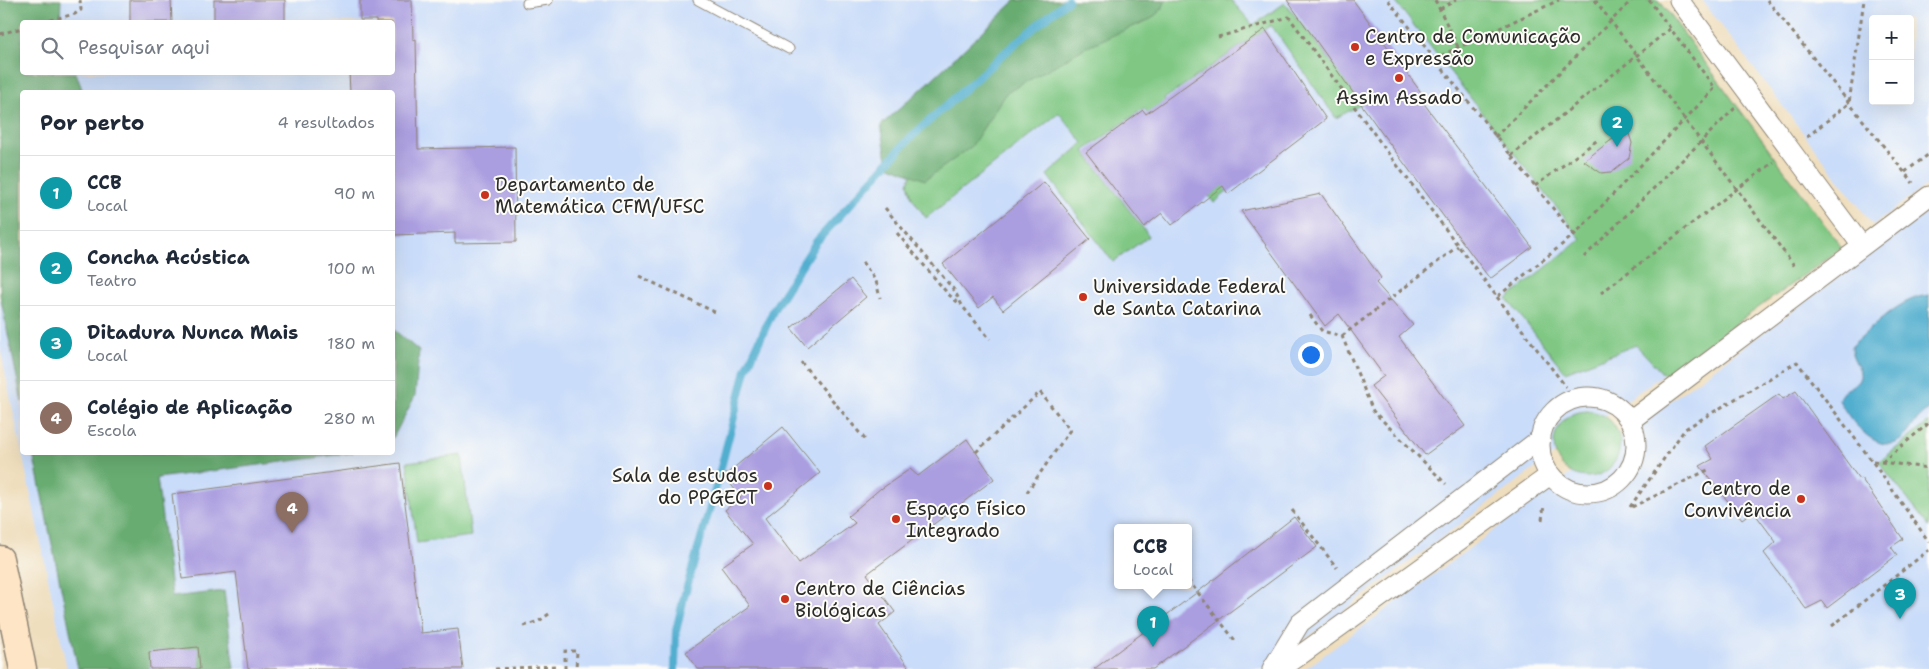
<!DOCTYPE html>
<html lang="pt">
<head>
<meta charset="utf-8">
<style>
  :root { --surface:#fff; --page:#f2f2f3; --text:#1f2937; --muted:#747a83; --line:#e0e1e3; --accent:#1a73e8 }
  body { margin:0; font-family:"Shantell Sans",sans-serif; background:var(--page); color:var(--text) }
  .controls { position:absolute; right:15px; top:15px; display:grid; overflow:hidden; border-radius:5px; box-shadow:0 5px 20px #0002 }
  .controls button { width:45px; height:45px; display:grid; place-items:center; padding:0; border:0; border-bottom:1px solid var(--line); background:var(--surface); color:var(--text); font:25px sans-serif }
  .you { position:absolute; left:1310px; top:354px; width:18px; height:18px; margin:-12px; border:4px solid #fff; border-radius:50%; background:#1a73e8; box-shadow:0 0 0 8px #1a73e833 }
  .badge { display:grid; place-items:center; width:32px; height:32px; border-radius:50%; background:var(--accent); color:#fff; font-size:16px; font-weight:700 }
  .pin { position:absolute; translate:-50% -41px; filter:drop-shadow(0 1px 2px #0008) }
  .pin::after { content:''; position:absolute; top:26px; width:18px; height:15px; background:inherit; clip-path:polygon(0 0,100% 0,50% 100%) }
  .popup { position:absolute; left:1114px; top:524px; width:78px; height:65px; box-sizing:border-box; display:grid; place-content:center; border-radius:5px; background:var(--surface); filter:drop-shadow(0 1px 4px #0005); font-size:16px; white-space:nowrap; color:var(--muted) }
  .popup b { font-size:19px; color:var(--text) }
  .popup::after { content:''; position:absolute; left:50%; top:100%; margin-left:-10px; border:10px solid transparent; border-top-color:var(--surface) }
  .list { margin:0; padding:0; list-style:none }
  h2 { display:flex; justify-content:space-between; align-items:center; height:65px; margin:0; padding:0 20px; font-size:21px }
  h2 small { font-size:16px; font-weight:400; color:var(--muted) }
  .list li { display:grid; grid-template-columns:32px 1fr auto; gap:15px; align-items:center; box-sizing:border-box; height:75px; padding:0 20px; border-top:1px solid var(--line) }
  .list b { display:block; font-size:19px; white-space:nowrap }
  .list p { margin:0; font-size:16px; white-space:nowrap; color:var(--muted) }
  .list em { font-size:16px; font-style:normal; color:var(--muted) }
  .icon { flex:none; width:28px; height:28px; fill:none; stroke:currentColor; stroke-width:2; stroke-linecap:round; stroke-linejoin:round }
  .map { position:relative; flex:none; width:1929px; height:669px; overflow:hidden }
  .search { position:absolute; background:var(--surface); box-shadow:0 5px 20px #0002; left:20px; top:20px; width:375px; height:55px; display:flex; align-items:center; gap:12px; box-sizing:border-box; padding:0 18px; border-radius:5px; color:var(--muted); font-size:19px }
  .panel { position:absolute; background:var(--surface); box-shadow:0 5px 20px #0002; left:20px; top:90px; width:375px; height:365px; border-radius:5px }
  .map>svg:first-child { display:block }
  .built { fill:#c9dcf9; fill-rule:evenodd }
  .green { fill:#7fc783; stroke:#557957 }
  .forest { fill:#67ac71; stroke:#496c4e }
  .water { fill:#51aecf; stroke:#3e6c7d }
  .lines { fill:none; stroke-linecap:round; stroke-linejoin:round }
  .stream { stroke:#51aecf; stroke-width:8 }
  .building { fill:#ab9ee0 }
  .lane-casing { stroke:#8d8474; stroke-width:11 }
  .street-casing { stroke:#8d8474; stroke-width:21 }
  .secondary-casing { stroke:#8d8474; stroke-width:29 }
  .path { stroke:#8d8474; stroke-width:3; stroke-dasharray:4 4; stroke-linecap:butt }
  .lane { stroke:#fff; stroke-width:9 }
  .street { stroke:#fff; stroke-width:19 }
  .secondary { stroke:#fee5c5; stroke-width:26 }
  .poi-dot { fill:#c8321e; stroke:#fdfcf7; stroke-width:2 }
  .labels { text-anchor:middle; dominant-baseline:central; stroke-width:4; stroke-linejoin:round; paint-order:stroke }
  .poi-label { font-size:19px; fill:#2b2b2b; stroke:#fdfcf7; text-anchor:start }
</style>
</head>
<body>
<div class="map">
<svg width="1929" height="669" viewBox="0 0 1929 669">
  <rect width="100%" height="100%" fill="#fdfcf7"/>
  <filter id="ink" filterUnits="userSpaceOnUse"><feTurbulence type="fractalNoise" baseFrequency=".02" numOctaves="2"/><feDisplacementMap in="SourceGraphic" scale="10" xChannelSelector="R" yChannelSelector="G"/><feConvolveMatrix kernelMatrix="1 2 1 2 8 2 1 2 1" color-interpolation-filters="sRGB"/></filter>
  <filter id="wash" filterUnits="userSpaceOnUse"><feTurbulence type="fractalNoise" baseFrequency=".0096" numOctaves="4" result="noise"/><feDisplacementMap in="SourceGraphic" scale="20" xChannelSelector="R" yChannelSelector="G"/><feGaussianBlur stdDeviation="1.12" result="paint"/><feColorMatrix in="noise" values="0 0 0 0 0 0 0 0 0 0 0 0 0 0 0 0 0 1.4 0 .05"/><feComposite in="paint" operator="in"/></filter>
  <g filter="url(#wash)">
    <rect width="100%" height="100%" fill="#efdebd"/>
    <g class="built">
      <path d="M0 0H1659L1842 248 1630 398 1265 669H67L0 347ZM22 22H392V72H22ZM22 92H392V452H22ZM1118 528H1188V586H1118Z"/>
      <path d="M1702 0H1929V183L1873 225ZM1873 19H1910V101H1873Z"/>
      <polygon points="1929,211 1929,669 1305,669"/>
    </g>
    <g class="green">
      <polygon points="1088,0 1231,0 1253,25 1285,3 1364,103 1336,118 1271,25 1164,99 1228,191 1214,203 1144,108 1084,151 1149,236 1113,262 1047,175 1083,143 1059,113 926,218 912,198 908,183 915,165"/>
      <polygon points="1394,0 1659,0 1842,248 1664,375 1636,345 1565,372 1507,299 1581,239"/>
      <circle cx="1587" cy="444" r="33"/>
      <polygon points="1929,422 1929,527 1879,462"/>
      <polygon points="462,455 471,536 417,543 407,462"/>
    </g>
    <g class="forest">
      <polygon points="0,0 61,0 60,22 22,22 22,72 76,73 83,92 22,92 22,402 0,295"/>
      <polygon points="1016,0 1166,0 1162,9 1151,19 1090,45 1005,94 971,147 925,180 888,165 881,125 928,83"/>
      <polygon points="393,329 419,351 415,396 393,438"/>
      <polygon points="33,453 353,453 157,478 172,597 224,591 234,669 78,669"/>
    </g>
    <path class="water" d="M1929 295V410C1914 418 1914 428 1903 438 1879 459 1849 420 1839 400 1842 386 1857 389 1860 377 1862 368 1851 360 1851 346 1874 327 1898 298 1929 295Z"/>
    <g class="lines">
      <polyline class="stream" points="675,669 676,631 684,597 717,483 746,370 774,309 816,242 909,139 1010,48 1068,0"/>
    </g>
    <g id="blocks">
      <g class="building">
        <polygon points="130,0 171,0 172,22 130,22"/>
        <rect x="214" y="0" width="71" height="22"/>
        <polygon points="360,0 412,0 413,40 416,39 418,149 515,147 516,242 455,243 455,233 392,235 392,92 350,92 349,72 392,72 392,22 376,22 376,20 360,20"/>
        <polygon points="1287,0 1353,0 1423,95 1419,97 1532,247 1490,279 1381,132"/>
        <polygon points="1265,29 1326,119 1228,194 1223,186 1172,225 1162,213 1144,227 1086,152 1143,110 1146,114"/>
        <polygon points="1627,128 1632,143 1629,158 1611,172 1601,173 1584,161"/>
        <polygon points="1044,182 1090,239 1003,310 993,297 979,308 943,264"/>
        <polygon points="1321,194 1381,278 1376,283 1413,325 1399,337 1465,426 1425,455 1371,386 1384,376 1339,314 1325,326 1241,211"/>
        <polygon points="851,279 866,297 807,347 791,328"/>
        <polygon points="1796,391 1859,479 1861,478 1903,539 1891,547 1897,555 1827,608 1822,601 1806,609 1764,553 1776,542 1753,511 1742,519 1700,466 1713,459 1705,446 1779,394 1783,399"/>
        <polygon points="783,427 820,473 765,518 799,563 855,523 848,516 881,488 881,489 910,469 918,476 967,439 994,479 867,574 895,612 879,625 910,669 698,669 686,652 750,606 721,567 753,544 725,510 741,497 724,476"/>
        <polygon points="400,463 421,633 458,629 463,669 248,669 236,572 182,579 172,494"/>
        <polygon points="1294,517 1317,547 1153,669 1094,669 1203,588"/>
        <polygon points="198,647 200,669 150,669 149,652"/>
      </g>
    </g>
  </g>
  <g filter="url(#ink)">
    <use href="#blocks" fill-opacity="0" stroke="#8d8474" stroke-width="1"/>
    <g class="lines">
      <defs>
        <g id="lane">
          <polyline points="698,0 789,49"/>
          <polyline points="527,3 548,0"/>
        </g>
        <g id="street">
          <polyline points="1679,0 1862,246"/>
          <circle cx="1588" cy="445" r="48"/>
          <polyline points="1630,421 1929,196"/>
          <polyline points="1272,669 1300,623 1541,438"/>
          <polyline points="1281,669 1550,475"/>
        </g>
        <polyline id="secondary" points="0,559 23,669"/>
      </defs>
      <use href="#lane" class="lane-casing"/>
      <use href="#street" class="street-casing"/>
      <use href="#secondary" class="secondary-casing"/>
      <g class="path">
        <polyline points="1388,0 1574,235"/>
        <polyline points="1435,0 1458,47"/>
        <polyline points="1595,0 1796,268"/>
        <polyline points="1767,0 1913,183"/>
        <polyline points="1440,9 1456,0"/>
        <polyline points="42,22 75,14 81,10 80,0"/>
        <polyline points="0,34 22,28"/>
        <polyline points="1218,37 1289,17 1391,157 1497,297 1574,235 1715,88 1649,0"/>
        <polyline points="1434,59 1559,0"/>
        <polyline points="1495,137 1632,0"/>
        <polyline points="1807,137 1849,103 1864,0"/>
        <polyline points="1511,156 1670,29"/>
        <polyline points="1905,172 1929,154"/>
        <polyline points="1535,186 1599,139"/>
        <polyline points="885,208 954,290 963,307 990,339"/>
        <polyline points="897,233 948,294 961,305"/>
        <polyline points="1584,257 1735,108"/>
        <polyline points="862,262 876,281 880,298"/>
        <polyline points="639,276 717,313"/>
        <polyline points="1601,293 1737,189 1774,162"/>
        <polyline points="1497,297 1566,387"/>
        <polyline points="1310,315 1322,331 1342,336 1373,411 1446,484"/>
        <polyline points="1342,336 1458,246"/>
        <polyline points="801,362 867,442"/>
        <polyline points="976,452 1040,392 1070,430 1027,492"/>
        <polyline points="1873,461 1929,468"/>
        <polyline points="1882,462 1929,423"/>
        <polyline points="1630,507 1685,429 1797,362 1872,461 1929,542"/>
        <polyline points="1632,507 1710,469"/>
        <polyline points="1292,510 1337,568"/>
        <polyline points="1542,520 1544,505"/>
        <polyline points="1188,580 1237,643"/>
        <polyline points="524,626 539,621 552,612"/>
        <polyline points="1832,626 1929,550"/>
        <polyline points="495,669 555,666"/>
        <polyline points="565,669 565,651 577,651 576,669"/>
      </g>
      <use href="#lane" class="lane"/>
      <use href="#street" class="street"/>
      <use href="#secondary" class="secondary"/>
    </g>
  </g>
  <g class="poi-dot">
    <circle cx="1355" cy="47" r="5"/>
    <circle cx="1399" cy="78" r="5"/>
    <circle cx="485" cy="195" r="5"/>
    <circle cx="1083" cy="297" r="5"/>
    <circle cx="768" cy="486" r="5"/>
    <circle cx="1801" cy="499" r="5"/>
    <circle cx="896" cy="519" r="5"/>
    <circle cx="785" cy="599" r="5"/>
  </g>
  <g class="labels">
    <g class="poi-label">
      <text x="1365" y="36">Centro de Comunicação<tspan x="1365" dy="22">e Expressão</tspan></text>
      <text x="1399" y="97" text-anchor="middle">Assim Assado</text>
      <text x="495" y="184">Departamento de<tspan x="495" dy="22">Matemática CFM/UFSC</tspan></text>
      <text x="1093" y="286">Universidade Federal<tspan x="1093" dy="22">de Santa Catarina</tspan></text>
      <text x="758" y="475" text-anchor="end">Sala de estudos<tspan x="758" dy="22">do PPGECT</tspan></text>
      <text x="1791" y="488" text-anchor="end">Centro de<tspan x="1791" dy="22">Convivência</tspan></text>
      <text x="906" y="508">Espaço Físico<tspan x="906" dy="22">Integrado</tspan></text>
      <text x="795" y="588">Centro de Ciências<tspan x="795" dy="22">Biológicas</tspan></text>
    </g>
  </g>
</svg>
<div class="controls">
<button>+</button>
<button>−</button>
</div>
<div class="you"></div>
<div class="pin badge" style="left:1153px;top:647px;background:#0f9aa8">1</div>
<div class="popup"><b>CCB</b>Local</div>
<div class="pin badge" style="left:1617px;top:147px;background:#0f9aa8">2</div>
<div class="pin badge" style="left:1900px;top:619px;background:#0f9aa8">3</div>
<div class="pin badge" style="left:292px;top:533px;background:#8d6e63">4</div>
<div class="search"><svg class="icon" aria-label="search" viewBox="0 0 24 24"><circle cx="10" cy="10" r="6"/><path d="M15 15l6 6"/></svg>Pesquisar aqui</div>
<section class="panel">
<h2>Por perto<small>4 resultados</small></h2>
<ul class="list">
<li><span class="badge" style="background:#0f9aa8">1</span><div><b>CCB</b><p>Local</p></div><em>90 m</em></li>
<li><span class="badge" style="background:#0f9aa8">2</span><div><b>Concha Acústica</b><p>Teatro</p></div><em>100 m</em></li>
<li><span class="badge" style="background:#0f9aa8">3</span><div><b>Ditadura Nunca Mais</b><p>Local</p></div><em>180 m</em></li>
<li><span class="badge" style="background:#8d6e63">4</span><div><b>Colégio de Aplicação</b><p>Escola</p></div><em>280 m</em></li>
</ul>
</section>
</div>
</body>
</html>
